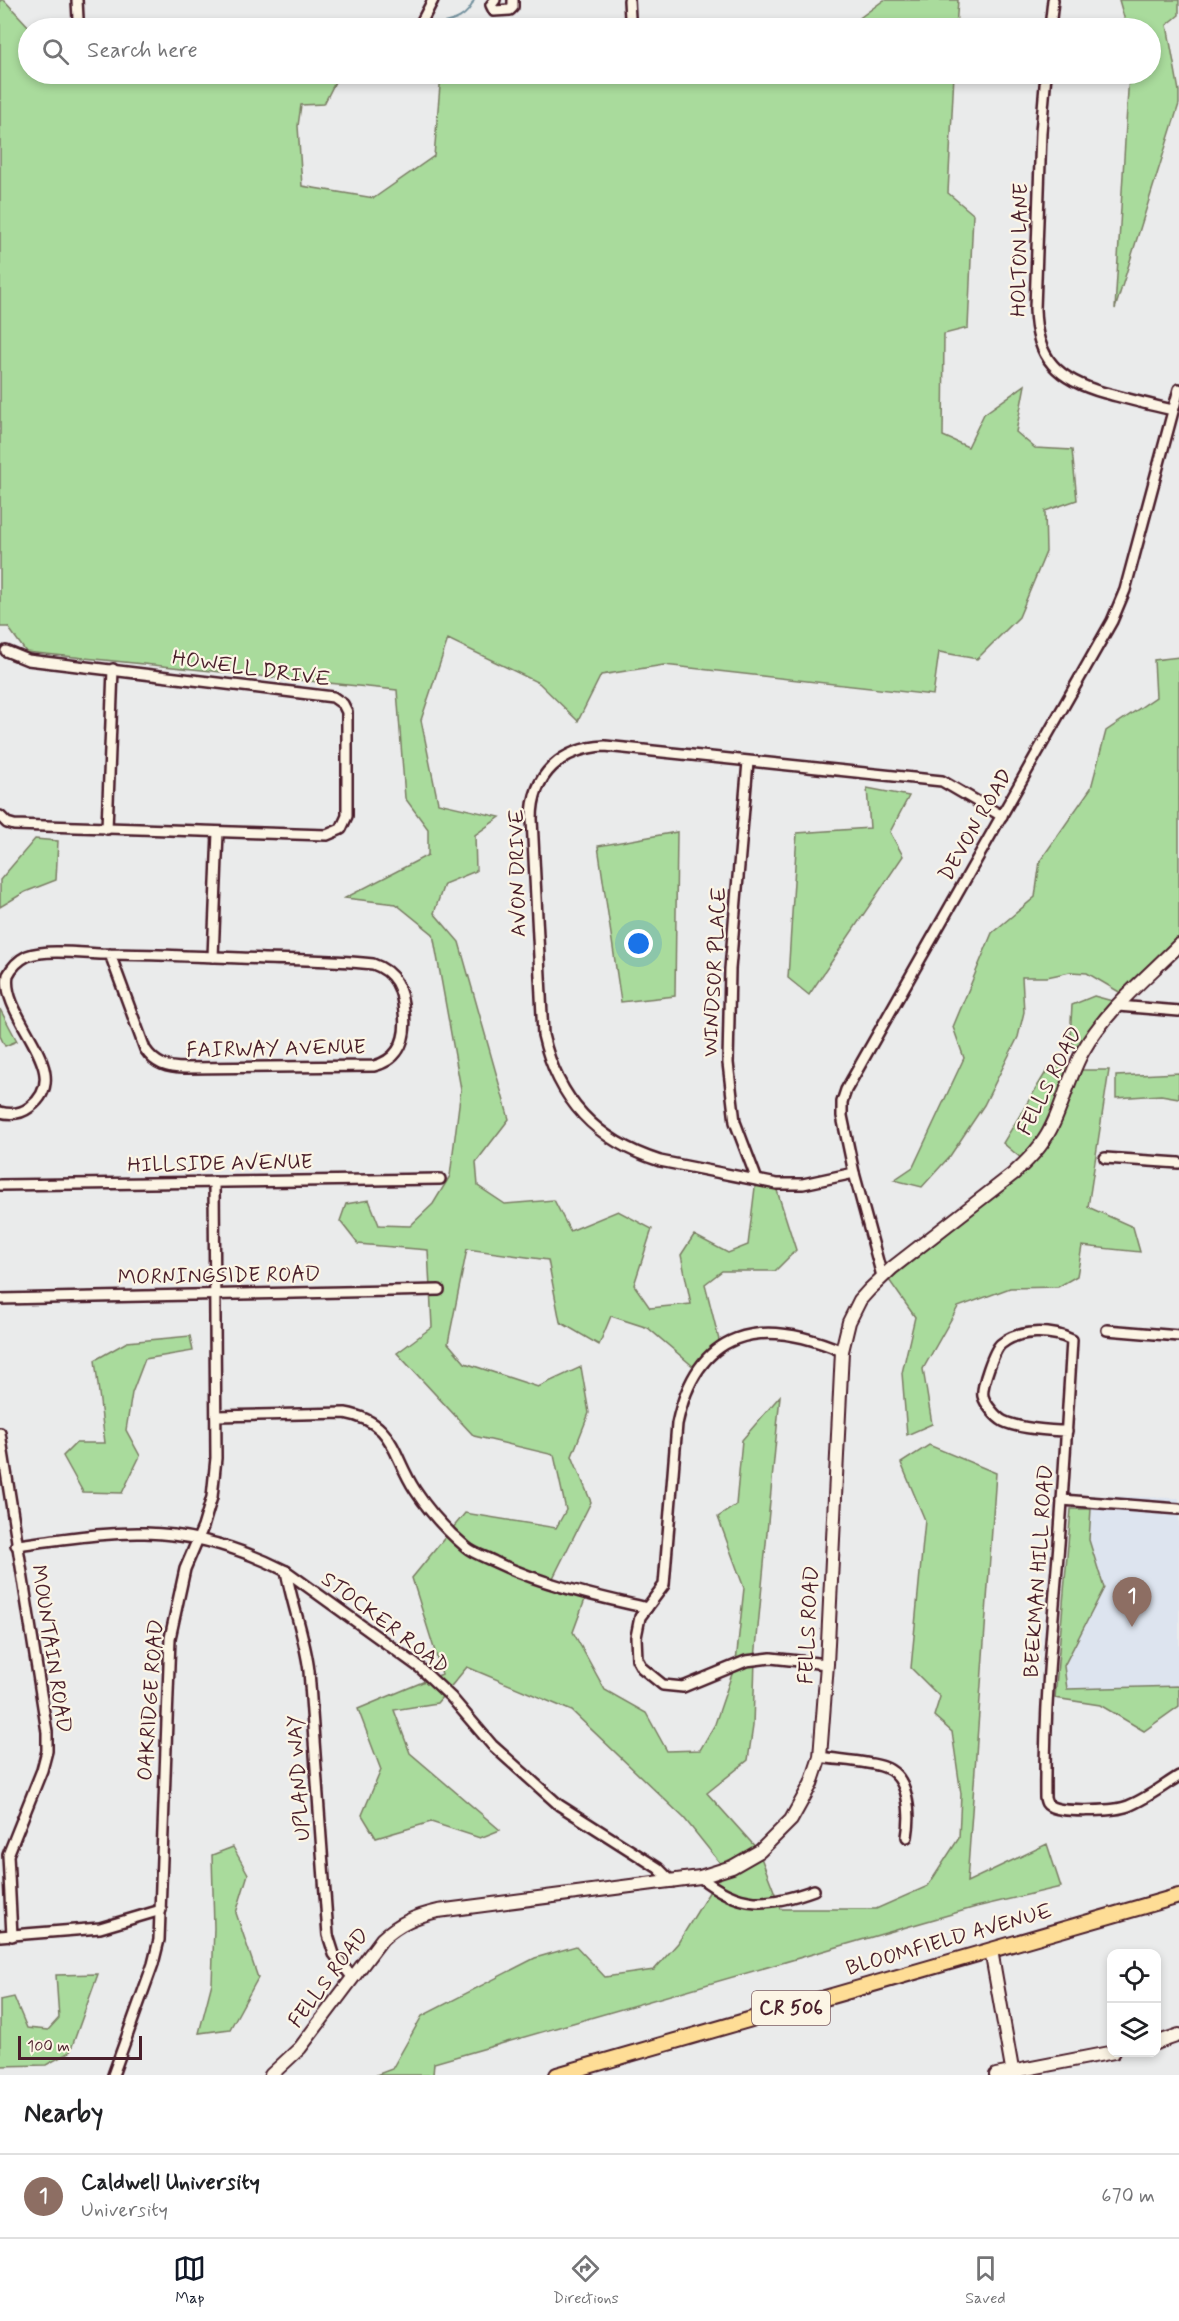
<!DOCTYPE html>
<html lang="en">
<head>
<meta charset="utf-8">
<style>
  :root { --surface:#fff; --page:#f2f2f2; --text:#202124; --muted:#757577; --line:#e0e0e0; --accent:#111827 }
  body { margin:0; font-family:Mynerve,sans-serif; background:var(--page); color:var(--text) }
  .controls { position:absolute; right:18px; bottom:18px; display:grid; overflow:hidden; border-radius:12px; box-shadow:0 3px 9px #0003 }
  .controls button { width:54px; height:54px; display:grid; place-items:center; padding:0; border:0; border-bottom:2px solid var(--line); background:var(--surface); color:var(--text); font:30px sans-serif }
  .scale { position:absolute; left:18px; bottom:15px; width:124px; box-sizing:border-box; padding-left:6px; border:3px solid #4a1f2b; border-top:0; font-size:16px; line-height:21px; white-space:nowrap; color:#4a1f2b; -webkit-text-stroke:4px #fcf5e5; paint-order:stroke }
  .you { position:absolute; left:639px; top:944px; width:21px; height:21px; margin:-15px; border:4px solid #fff; border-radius:50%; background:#1a73e8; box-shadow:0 0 0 9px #1a73e833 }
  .badge { display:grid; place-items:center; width:39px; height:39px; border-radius:50%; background:var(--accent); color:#fff; font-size:20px; font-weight:700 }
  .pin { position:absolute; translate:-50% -50px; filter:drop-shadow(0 2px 3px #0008) }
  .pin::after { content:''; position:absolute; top:32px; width:21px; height:18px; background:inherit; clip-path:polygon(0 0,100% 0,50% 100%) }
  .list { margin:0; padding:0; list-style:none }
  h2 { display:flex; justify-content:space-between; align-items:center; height:78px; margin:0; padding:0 24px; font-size:26px }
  h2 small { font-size:20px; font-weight:400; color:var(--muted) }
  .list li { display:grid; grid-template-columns:39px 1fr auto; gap:18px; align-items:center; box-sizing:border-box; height:84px; padding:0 24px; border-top:2px solid var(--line) }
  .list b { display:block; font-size:22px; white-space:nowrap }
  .list p { margin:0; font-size:20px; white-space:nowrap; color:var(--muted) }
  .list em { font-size:20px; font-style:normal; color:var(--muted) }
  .icon { flex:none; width:33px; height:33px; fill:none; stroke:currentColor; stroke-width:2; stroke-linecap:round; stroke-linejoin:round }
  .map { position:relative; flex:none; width:1179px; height:2075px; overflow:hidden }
  .search { position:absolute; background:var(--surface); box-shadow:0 3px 9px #0003; left:18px; right:18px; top:18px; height:66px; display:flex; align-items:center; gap:15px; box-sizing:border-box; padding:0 21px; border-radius:33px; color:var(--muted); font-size:22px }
  .sheet { height:162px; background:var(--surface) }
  nav { display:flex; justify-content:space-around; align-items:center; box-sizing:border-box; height:84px; border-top:2px solid var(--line); background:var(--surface); font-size:16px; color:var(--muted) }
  nav a { display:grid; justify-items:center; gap:3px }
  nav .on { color:var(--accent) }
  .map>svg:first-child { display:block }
  .built { fill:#dde4ef }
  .green { fill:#a9db9c; stroke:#7a7d64; stroke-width:1.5 }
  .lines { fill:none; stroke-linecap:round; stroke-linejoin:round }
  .stream { stroke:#72909d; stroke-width:2 }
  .street-casing { stroke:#4a1f2b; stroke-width:14 }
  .secondary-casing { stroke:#4a1f2b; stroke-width:16 }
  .primary-casing { stroke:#4a1f2b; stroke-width:18 }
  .street { stroke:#fcf5e5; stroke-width:9 }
  .secondary { stroke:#fcf5e5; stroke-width:12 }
  .primary { stroke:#fedd96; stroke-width:14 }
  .labels { text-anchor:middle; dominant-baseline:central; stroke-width:4.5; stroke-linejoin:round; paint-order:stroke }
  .shield { fill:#fcf5e5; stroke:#7f5f63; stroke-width:1.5 }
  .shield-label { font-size:20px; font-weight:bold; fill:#4a1f2b }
  .street-label { font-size:21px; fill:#4a1f2b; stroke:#fcf5e5 }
</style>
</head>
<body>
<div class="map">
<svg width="1179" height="2075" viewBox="0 0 1179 2075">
  <rect width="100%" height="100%" fill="#eaebeb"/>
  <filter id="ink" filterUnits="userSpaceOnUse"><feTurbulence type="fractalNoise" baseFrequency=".0167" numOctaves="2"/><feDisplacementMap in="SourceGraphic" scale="12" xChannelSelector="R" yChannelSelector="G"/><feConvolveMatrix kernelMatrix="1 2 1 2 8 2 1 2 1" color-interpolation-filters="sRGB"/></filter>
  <g filter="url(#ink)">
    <polygon class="built" points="1092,1496 1179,1498 1179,1686 1067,1689 1064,1666 1104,1588 1089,1540"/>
    <g class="green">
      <polygon points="0,0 4,0 30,28 28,74 339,74 324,104 301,105 298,126 302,186 374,198 434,156 441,74 954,74 948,193 973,214 968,328 944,334 943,436 968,447 984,414 1025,385 1016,432 1035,448 1072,450 1077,500 1045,511 1046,552 1019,617 977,659 939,652 933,695 664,665 601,675 578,721 539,683 448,639 421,720 438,803 500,817 475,835 476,871 444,884 434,913 459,942 509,1119 476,1162 478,1186 505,1204 554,1200 570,1231 618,1211 652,1229 634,1285 650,1308 691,1304 681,1255 694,1235 728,1253 748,1245 756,1179 774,1181 796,1250 775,1271 722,1271 705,1284 720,1344 695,1368 648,1328 611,1316 599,1345 560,1322 548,1260 467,1249 448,1343 465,1363 538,1387 581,1367 589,1413 572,1456 591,1502 550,1584 587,1594 573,1632 605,1690 646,1713 667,1751 700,1750 715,1724 736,1662 744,1588 718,1517 736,1505 742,1440 780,1396 755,1659 753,1726 748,1760 707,1793 758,1850 781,1909 876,1909 928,1886 959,1838 961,1794 952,1732 934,1716 940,1697 911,1668 925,1520 901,1463 929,1445 996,1473 967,1882 1047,1844 1061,1887 976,1907 434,2063 433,2075 376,2075 392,2069 422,2016 535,1958 576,1946 605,1977 654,1970 678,1943 724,1868 684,1818 572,1711 467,1667 437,1703 394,1710 410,1753 500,1830 480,1838 431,1822 376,1838 362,1815 381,1770 358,1709 442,1674 412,1578 465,1513 556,1528 566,1510 554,1455 474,1436 397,1353 432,1327 428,1250 358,1244 340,1221 346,1204 369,1200 379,1225 410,1226 433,1204 450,1176 461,1089 433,934 396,904 345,898 428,855 428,829 405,798 397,690 26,652 8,627 0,627"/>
      <polygon points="884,0 958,0 956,28 588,28 850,25"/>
      <polygon points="1119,0 1179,0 1179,15 1167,25 1179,91 1179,104 1115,309 1129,74 1150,74 1150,28 1127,28"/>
      <polygon points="1179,657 1179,943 1126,996 1087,973 1070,972 1047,977 1022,977 1024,1012 1018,1037 984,1105 950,1156 922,1187 894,1180 913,1167 964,1058 953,1027 992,933 1035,897 1040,861 1091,788 1106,731 1156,697 1154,660"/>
      <polygon points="867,788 909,796 890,832 903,856 809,995 788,978 797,833 870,828"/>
      <polygon points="677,832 675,996 621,1002 598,846"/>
      <polygon points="35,839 58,841 56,880 25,892 0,907 0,880"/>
      <polygon points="1094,996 1116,1002 1077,1051 1070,1039 1072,1005"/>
      <polygon points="0,1009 17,1041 5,1046 0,1036"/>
      <polygon points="1072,1066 1041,1137 1022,1159 1003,1143 1049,1067"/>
      <polygon points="1078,1070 1109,1070 1088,1207 1133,1227 1140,1252 1082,1246 1077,1276 1058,1287 1010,1288 958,1307 923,1369 932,1424 907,1435 902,1373 915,1317 889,1280 1017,1178"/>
      <polygon points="1179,1073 1179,1098 1161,1095 1116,1098 1116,1076"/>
      <polygon points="190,1336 193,1351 145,1359 132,1393 126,1430 140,1456 122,1493 83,1492 63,1456 76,1443 105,1443 95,1360 127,1342"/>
      <polygon points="1071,1509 1091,1509 1089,1540 1104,1588 1064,1666 1067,1689 1179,1686 1179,1706 1144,1731 1100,1705 1055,1698"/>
      <polygon points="233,1847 248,1874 236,1913 258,1978 230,2029 199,2033 212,1983 214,1928 212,1855"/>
      <polygon points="98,1974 70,2052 46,2065 0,2066 0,2000 14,1997 27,2028 48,2030 59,2018 56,1975"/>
    </g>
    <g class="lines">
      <path class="stream" d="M435 25C453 21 467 19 474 0"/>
      <defs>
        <g id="street">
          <polyline points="77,0 78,19"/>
          <polyline points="495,0 491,5 494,11 510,10 513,7 513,0"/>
          <polyline points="629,0 630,18"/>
          <polyline points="420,25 433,0"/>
          <polyline points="1050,28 1053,0"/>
          <path d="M1046 74 1041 132 1035 309C1036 359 1058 380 1105 393 1128 399 1150 405 1173 410"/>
          <polyline points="748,762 730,969 728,1063 735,1122 757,1180"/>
          <polyline points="0,816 7,823 14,825 327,835 341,829 347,816 347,712 343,704 333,697 28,660 6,651"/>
          <polyline points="107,829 113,669"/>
          <polyline points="213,957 218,832"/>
          <polyline points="1118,1006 1179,1011"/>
          <path d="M0 1112C11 1115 21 1114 30 1107 77 1072 0 1018 8 975 12 967 19 960 27 956 45 949 80 953 100 954 155 954 209 957 264 959 300 960 337 960 373 964 396 972 402 989 404 1012 407 1037 401 1059 374 1066L185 1068C167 1068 155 1064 145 1049L110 954"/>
          <polyline points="1105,1158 1179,1163"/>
          <path d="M854 1173 803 1184H777L660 1161C596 1141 558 1100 543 1035L532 819C532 774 562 748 605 746L942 781 1002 816"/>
          <polyline points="0,1185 440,1179"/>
          <polyline points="882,1276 854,1173 842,1116 842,1102 846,1090 859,1067 1112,621 1125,590 1179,389"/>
          <polyline points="0,1299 439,1290"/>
          <polyline points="1107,1330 1179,1336"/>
          <path d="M216 1416 345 1413C395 1422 392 1455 415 1490 428 1510 447 1531 466 1547 474 1554 486 1557 495 1562 543 1585 596 1596 647 1608"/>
          <path d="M1067 1431C1051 1431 1016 1428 1003 1421 996 1417 985 1404 983 1396 981 1387 994 1350 1001 1344 1019 1329 1052 1330 1072 1340 1068 1408 1064 1476 1059 1544 1052 1628 1044 1713 1045 1798 1046 1802 1046 1804 1050 1806 1061 1813 1112 1811 1125 1807 1142 1802 1164 1785 1179 1776"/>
          <polyline points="0,1433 47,1732 47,1751 42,1770 8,1855 12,1936"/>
          <polyline points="1062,1500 1179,1509"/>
          <path d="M16 1545C59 1540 102 1532 145 1533 194 1534 243 1549 286 1571L419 1667 451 1697 492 1745 559 1805 658 1868 672 1882"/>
          <path d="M286 1571C292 1605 305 1637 309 1671L328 1935 334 1954 352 1977"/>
          <path d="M827 1664 771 1658 746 1661 683 1687 663 1685 642 1668 637 1659 636 1637 640 1617 664 1585 677 1424C697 1329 760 1316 842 1351"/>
          <path d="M820 1757C838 1760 868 1761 884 1767 910 1776 911 1815 907 1837"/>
          <path d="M700 1877C740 1909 767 1907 814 1890"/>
          <polyline points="0,1936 100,1928 161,1910"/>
          <polyline points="113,2075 153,1964 159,1940 170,1638 185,1569 203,1527 212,1497 216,1458 214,1182"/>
        </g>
        <g id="secondary">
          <polyline points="991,1950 1013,2075"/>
          <polyline points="1156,2043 1179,2035"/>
          <path d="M271 2075 300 2048 382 1939C399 1923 416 1916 438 1911L700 1877 732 1867 760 1851 791 1820 811 1784 820 1757 827 1664 842 1351 849 1322 860 1300 869 1290 892 1268 1013 1174C1024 1164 1036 1153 1044 1140 1062 1113 1067 1079 1083 1051 1106 1010 1146 978 1179 945"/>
          <polyline points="996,2075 1114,2052"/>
        </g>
        <polyline id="primary" points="557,2075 1179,1896"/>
      </defs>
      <use href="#street" class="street-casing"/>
      <use href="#secondary" class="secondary-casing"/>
      <use href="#primary" class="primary-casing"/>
      <use href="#street" class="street"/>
      <use href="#secondary" class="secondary"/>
      <use href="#primary" class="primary"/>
    </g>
  </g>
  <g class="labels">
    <rect class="shield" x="752" y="1991" width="78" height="34" rx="4.5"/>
    <g class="shield-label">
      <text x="791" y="2008">CR 506</text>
    </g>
    <g class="street-label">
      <text transform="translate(1020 250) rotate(-89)">HOLTON LANE</text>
      <text transform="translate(251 669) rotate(8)">HOWELL DRIVE</text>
      <text transform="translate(976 825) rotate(-60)">DEVON ROAD</text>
      <text transform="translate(518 873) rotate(-91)">AVON DRIVE</text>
      <text transform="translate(715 972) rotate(-87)">WINDSOR PLACE</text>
      <text transform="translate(276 1049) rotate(-1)">FAIRWAY AVENUE</text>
      <text transform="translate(1050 1081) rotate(-63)">FELLS ROAD</text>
      <text transform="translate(220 1164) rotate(-1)">HILLSIDE AVENUE</text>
      <text transform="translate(219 1276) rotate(-1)">MORNINGSIDE ROAD</text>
      <text transform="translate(1039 1571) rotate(-86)">BEEKMAN HILL ROAD</text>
      <text transform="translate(385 1623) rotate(37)">STOCKER ROAD</text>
      <text transform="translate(809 1625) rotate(-87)">FELLS ROAD</text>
      <text transform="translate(51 1649) rotate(81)">MOUNTAIN ROAD</text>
      <text transform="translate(151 1700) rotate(-86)">OAKRIDGE ROAD</text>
      <text transform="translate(299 1778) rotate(-94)">UPLAND WAY</text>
      <text transform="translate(949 1940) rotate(-16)">BLOOMFIELD AVENUE</text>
      <text transform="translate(329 1978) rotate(-53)">FELLS ROAD</text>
    </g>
  </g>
</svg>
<div class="controls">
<button><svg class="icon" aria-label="locate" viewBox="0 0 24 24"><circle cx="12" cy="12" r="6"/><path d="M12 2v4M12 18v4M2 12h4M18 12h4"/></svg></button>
<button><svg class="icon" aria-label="layers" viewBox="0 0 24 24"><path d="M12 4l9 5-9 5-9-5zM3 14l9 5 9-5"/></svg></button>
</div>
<div class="scale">100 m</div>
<div class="you"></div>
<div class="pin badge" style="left:1132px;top:1627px;background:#8d6e63">1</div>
<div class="search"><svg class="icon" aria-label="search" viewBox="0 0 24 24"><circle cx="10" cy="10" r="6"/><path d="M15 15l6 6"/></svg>Search here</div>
</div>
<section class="sheet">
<h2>Nearby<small></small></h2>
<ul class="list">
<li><span class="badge" style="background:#8d6e63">1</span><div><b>Caldwell University</b><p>University</p></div><em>670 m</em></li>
</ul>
</section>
<nav>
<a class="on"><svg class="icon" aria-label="map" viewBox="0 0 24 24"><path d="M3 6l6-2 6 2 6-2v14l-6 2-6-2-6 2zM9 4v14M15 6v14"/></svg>Map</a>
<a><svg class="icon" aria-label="directions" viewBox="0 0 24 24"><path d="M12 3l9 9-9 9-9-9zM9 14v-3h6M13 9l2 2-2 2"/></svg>Directions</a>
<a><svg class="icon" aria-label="saved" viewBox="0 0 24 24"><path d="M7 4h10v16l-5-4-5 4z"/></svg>Saved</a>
</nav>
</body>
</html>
